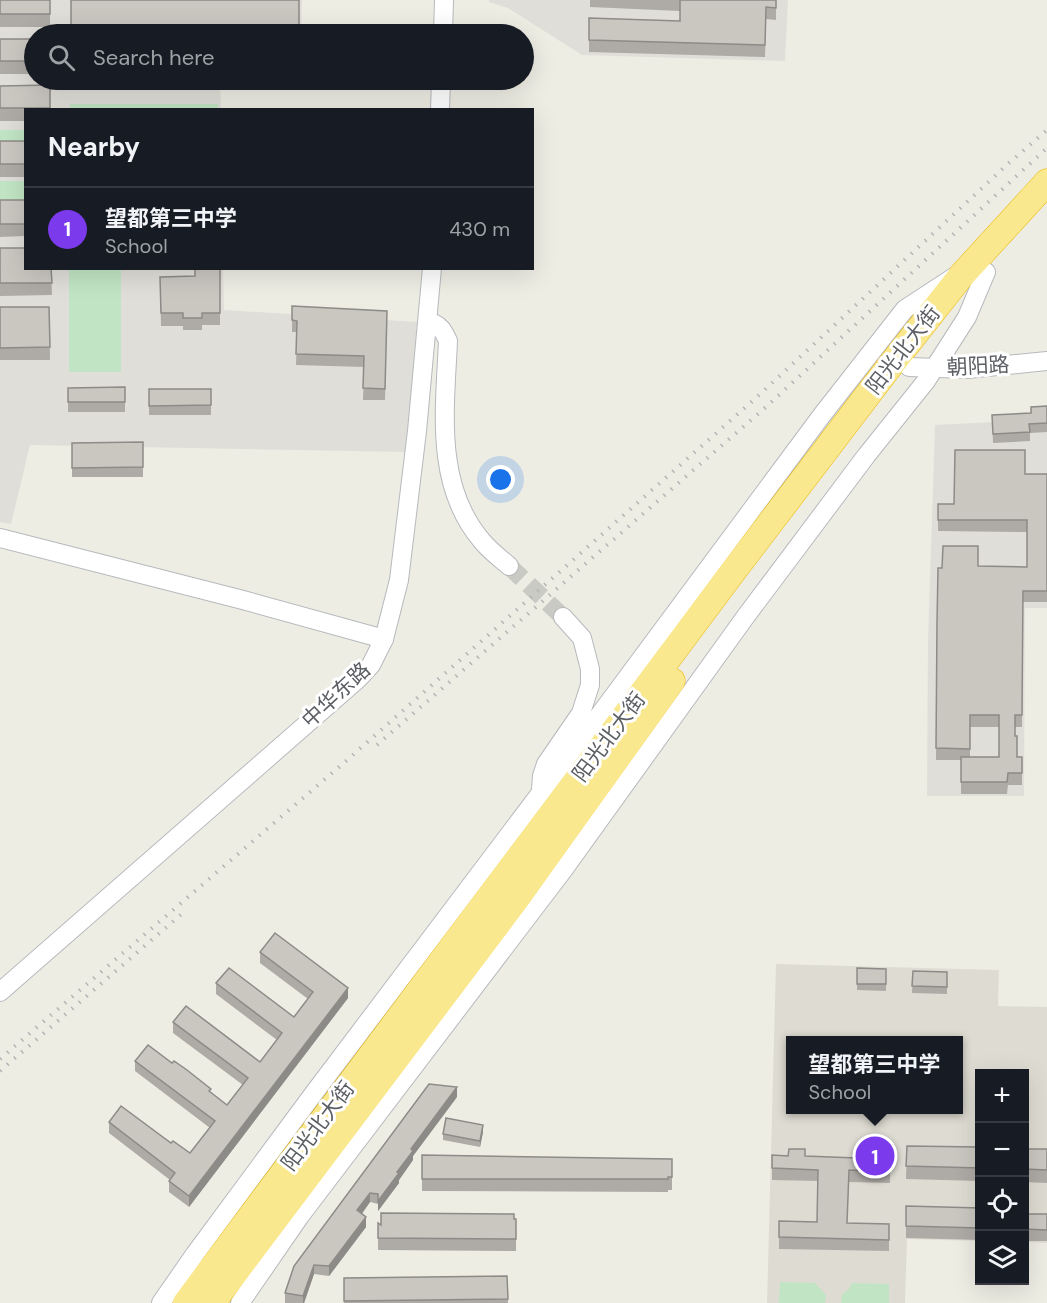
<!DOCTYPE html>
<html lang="en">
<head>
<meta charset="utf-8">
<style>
  :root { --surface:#171b24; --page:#20242c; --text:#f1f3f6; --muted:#9ea1a6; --line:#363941; --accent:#7c3aed }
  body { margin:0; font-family:"DM Sans","Noto Sans SC",sans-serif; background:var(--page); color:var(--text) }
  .controls { position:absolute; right:18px; bottom:18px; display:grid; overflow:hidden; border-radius:0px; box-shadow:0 6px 24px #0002 }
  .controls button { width:54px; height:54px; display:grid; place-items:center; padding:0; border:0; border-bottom:2px solid var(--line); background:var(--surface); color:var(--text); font:30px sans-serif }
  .you { position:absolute; left:501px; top:480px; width:21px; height:21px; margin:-15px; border:4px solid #fff; border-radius:50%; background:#1a73e8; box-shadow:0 0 0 9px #1a73e833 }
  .badge { display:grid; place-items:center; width:39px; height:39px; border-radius:50%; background:var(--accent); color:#fff; font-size:20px; font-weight:700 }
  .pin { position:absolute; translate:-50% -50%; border:3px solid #fff; box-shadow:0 2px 6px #0006 }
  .popup { position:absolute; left:786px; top:1036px; width:177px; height:78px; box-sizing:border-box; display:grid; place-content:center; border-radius:0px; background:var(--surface); filter:drop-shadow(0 2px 4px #0005); font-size:20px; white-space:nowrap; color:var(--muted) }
  .popup b { font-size:22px; color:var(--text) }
  .popup::after { content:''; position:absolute; left:50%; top:100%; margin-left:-12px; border:12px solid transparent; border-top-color:var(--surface) }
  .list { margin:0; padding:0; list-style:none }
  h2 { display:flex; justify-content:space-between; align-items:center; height:78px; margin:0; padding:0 24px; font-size:26px }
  h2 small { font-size:20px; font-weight:400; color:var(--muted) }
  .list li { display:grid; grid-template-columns:39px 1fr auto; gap:18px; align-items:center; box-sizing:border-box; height:84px; padding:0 24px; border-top:2px solid var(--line) }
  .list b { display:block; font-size:22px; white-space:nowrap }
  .list p { margin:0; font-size:20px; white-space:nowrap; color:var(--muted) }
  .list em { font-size:20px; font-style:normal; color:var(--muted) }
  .icon { flex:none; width:33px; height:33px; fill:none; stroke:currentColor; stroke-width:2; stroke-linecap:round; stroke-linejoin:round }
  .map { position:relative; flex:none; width:1047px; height:1303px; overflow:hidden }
  .search { position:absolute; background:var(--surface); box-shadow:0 6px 24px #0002; left:24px; top:24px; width:510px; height:66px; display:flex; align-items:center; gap:15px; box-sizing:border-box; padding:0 21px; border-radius:33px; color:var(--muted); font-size:22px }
  .panel { position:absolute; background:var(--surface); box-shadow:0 6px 24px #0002; left:24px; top:108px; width:510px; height:162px; border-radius:0px }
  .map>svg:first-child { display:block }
  .industrial { fill:#e0ded8 }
  .education { fill:#dedcd2; fill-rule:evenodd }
  .green { fill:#c1e5c4 }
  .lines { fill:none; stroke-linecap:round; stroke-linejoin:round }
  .minor-tunnel { stroke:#cacac4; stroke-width:18; stroke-dasharray:18 9; stroke-linecap:butt }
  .minor-casing { stroke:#b6b9bd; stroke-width:20 }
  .highway-casing { stroke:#ebb707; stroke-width:27 }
  .minor { stroke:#fff; stroke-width:18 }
  .highway { stroke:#fae88f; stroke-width:26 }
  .rail { stroke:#b4b5b5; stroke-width:4; stroke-dasharray:1.5 8; stroke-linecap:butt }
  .wall { fill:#aeaba6; fill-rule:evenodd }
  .shaded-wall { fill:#8d8b87 }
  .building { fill:#cac7c1; stroke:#8d8b87; stroke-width:1.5 }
  .labels { text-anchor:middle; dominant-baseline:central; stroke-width:6; stroke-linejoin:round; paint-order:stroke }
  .street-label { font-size:21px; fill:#5c5f64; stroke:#fff }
</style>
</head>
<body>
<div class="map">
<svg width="1047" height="1303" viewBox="0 0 1047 1303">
  <rect width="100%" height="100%" fill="#eeede4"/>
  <g class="industrial">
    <polygon points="0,0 302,0 301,34 34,34 34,80 220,80 221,109 26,110 26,268 223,269 224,310 417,322 406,452 30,445 11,524 0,522"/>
    <polygon points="489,0 788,0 785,61 582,55 508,8 489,2"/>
    <polygon points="1030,411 1047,411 1047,608 1025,608 1024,796 927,796 928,640 935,425 1030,420"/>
  </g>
  <path class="education" d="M776 964 999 970 998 1006 1047 1007V1243L1025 1242 1024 1074H980L979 1241 907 1239 905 1303H767ZM791 1040H959V1110H791Z"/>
  <g class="green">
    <polygon points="70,104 218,104 218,109 70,110"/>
    <rect x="0" y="130" width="25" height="21"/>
    <rect x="0" y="181" width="25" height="29"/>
    <rect x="69" y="269" width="52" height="103"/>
    <polygon points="780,1282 815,1283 826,1295 825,1303 779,1303"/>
    <polygon points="852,1283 889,1284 889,1303 841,1303 842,1294 849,1289"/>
  </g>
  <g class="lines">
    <polyline class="minor-tunnel" points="509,566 563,617"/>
    <defs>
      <g id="minor">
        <polyline points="443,34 444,0"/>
        <polyline points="440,110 441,80"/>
        <path d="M428 321C440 325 443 330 448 341 445 409 434 485 482 541 489 550 500 558 509 566"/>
        <polyline points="909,367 967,369 1047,361"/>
        <polyline points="0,538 243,600 384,639"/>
        <polyline points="541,789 542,776 546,764 581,713 590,685 590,669 582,638 563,617"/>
        <polyline points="0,992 358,679 371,665 384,639 399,580 417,431 432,268"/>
        <polyline points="161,1303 195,1254 314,1093 598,717 822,415 905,309 954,277"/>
        <polyline points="240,1303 300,1216 564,869 746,616 866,456 926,381 967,317 986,272"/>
      </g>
      <g id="highway">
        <polyline points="186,1303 735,569 886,371 961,276 1047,182"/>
        <polyline points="212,1303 517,898 672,681"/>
      </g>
    </defs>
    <use href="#minor" class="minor-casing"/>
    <use href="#highway" class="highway-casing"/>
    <use href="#minor" class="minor"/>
    <use href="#highway" class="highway"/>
    <g class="rail">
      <polyline points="377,745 766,407 1047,148"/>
      <polyline points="0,1059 346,761 757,397 1009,163 1047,130"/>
      <polyline points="0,1071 184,912"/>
    </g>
  </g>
  <g class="wall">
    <rect x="0" y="0" width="50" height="27"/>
    <polygon points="299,0 299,34 71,34"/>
    <polygon points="590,0 776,0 776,20 766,19 765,57 589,52 589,40 680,21 680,11 590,7"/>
    <rect x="0" y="39" width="34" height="35"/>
    <polygon points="71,80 217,80 217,82 71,83"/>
    <polygon points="50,85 50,110 26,110 26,121 0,121 0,86"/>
    <rect x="0" y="141" width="26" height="36"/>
    <polygon points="0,200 26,200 26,236 0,237"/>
    <polygon points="0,248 51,268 52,295 0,296"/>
    <polygon points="220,268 220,325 202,325 202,330 183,330 183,326 161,326 160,277 195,276"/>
    <polygon points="292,306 387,311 385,400 363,400 364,367 296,365 297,332 292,332"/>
    <polygon points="0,307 49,307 50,360 0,360"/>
    <polygon points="125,387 125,412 68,412 68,388"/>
    <rect x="149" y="389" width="62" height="26"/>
    <polygon points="1047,406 1047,432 1030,433 1030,441 993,443 992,415 1031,413"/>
    <polygon points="143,442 143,477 72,477 72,443"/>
    <path d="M1025 474H1047V602H1023L1022 727H1015V736L1017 757H1022V785H1008L1007 794H961V760H936L937 623 942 568 978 566 1027 567V532L938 531V504H954ZM970 727H999V757H970Z"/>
    <polygon points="260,952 348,998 189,1207 169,1192 169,1181 170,1180 109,1133 109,1122 171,1143 190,1153 210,1128 135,1071 135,1061 211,1093 227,1105 243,1085 173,1033 173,1022 260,1062 277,1040 216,994 216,983 294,1017 308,999 260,963"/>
    <polygon points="857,968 886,969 886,991 857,990"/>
    <polygon points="913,971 947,972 947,994 912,993"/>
    <polygon points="457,1097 413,1156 413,1160 399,1180 399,1183 378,1211 378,1204 370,1202 362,1214 366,1227 329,1276 314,1274 304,1303 285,1303 285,1293 294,1266"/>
    <polygon points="483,1132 480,1147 443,1140 443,1134"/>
    <polygon points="907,1146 980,1147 980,1181 906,1179"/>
    <polygon points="1024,1149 1047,1149 1047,1183 1024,1182"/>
    <polygon points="422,1155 672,1159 672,1190 668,1190 668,1192 422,1191"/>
    <polygon points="772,1155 890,1159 890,1183 849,1182 847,1223 889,1224 889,1251 779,1249 779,1221 817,1222 818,1181 772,1180"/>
    <polygon points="906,1206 980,1208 980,1240 906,1238"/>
    <rect x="1024" y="1214" width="23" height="27"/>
    <polygon points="516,1219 516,1251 378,1250 378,1223 381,1225"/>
    <polygon points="507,1276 508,1303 344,1303 344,1278"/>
  </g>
  <g class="shaded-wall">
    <polygon points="348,988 348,998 189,1207 189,1196"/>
    <polygon points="457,1087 457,1097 413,1156 413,1160 399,1180 399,1183 378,1211 378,1201 411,1149"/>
    <polygon points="483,1125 483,1132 480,1147 480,1141"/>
    <polygon points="370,1193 370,1202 357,1220 357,1210"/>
    <polygon points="366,1217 366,1227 329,1276 329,1266"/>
    <polygon points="314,1265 314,1274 304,1303 303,1303 303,1296"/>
  </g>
  <g class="building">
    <rect x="0" y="0" width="50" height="14"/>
    <polygon points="71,0 299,0 299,25 217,25 217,34 71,34"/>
    <polygon points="680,0 776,0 776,8 766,7 765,45 589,40 589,18 680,21"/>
    <rect x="0" y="39" width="34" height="22"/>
    <polygon points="50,85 50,108 0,108 0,86"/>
    <rect x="0" y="141" width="26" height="23"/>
    <rect x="0" y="200" width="26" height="24"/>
    <polygon points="0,248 26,248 26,268 51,268 52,283 0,283"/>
    <polygon points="195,268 220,268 220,313 202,313 202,318 183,318 183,313 161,313 160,277 195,276"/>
    <polygon points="292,306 387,311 385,389 363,388 364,356 296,354 297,321 292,320"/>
    <polygon points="0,307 49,307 50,347 0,348"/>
    <polygon points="125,387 125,402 68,402 68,388"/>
    <polygon points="149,389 211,389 211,405 149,406"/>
    <polygon points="1047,406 1047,423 1029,424 1030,432 993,434 992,415 1031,413 1031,407"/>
    <polygon points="143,442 143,467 72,468 72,443"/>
    <polygon points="955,450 1025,450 1025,474 1047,474 1047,591 1023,591 1022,715 1015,715 1015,736 1017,736 1017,757 1022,757 1022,773 1008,773 1007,782 961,782 961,757 999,757 999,715 970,715 970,749 936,748 937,623 938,568 942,568 943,546 978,546 978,566 1027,567 1027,520 938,520 938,504 954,504"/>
    <polygon points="275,933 348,988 189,1196 169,1181 175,1173 109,1122 121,1106 171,1143 173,1141 190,1153 215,1121 135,1061 148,1045 172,1063 174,1061 187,1070 211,1089 209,1091 227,1105 248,1078 173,1022 186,1006 260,1062 282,1033 216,983 229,968 294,1017 313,992 260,952"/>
    <polygon points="857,968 886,969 886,984 857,984"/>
    <polygon points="913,971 947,972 947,987 912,986"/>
    <polygon points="429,1084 457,1087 411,1149 413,1151 397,1172 399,1173 378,1201 378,1194 370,1193 357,1210 366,1217 329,1266 314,1265 303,1296 285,1293 294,1266"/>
    <polygon points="446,1118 483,1125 480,1141 443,1134"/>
    <polygon points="907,1146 980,1147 980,1168 906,1166"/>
    <polygon points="789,1149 805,1149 805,1156 857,1158 857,1151 874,1151 874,1158 890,1159 890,1172 849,1170 847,1223 889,1224 889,1240 779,1237 779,1221 817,1222 818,1170 772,1168 772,1155 788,1156"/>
    <polygon points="1024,1149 1047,1149 1047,1170 1024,1169"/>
    <polygon points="422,1155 672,1159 672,1177 668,1177 668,1179 422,1179"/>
    <polygon points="906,1206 980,1208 980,1228 906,1226"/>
    <polygon points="381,1213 514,1214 514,1219 516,1219 516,1239 378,1238 378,1223 381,1225"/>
    <polygon points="1024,1214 1047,1214 1047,1230 1024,1229"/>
    <polygon points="507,1276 508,1299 344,1301 344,1278"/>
  </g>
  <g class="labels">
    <g class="street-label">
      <text transform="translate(903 350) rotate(-52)">阳光北大街</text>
      <text transform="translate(978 366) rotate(-3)">朝阳路</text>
      <text transform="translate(336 695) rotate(-43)">中华东路</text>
      <text transform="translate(609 737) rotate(-53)">阳光北大街</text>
      <text transform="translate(318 1126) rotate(-53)">阳光北大街</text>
    </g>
  </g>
</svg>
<div class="controls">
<button>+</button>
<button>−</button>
<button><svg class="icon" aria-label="locate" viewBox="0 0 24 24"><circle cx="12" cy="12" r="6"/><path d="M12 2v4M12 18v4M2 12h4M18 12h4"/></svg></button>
<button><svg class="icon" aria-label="layers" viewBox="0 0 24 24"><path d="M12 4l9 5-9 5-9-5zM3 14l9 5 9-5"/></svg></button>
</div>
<div class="you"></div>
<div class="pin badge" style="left:875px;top:1156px">1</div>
<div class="popup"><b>望都第三中学</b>School</div>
<div class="search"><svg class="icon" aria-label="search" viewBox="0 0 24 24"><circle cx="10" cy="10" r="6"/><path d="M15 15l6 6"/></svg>Search here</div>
<section class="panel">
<h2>Nearby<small></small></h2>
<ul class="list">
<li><span class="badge">1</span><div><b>望都第三中学</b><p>School</p></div><em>430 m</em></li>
</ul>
</section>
</div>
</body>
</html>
